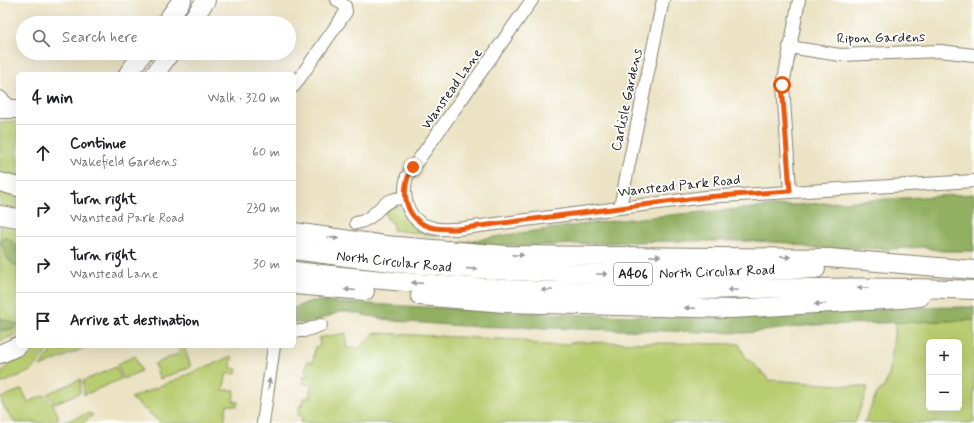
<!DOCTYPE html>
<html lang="en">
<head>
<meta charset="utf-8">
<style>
  :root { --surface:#fff; --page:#f2f2f2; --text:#202124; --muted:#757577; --line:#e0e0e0 }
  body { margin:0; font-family:Mynerve,sans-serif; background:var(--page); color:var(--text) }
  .controls { position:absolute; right:12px; bottom:12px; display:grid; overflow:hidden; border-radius:6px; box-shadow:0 4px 16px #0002 }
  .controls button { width:36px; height:36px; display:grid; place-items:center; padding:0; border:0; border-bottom:1px solid var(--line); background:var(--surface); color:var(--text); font:20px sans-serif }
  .stop { position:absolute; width:12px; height:12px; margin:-9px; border:3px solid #ea580c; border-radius:50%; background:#fff }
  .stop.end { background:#ea580c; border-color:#fff; box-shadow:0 1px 4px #0008 }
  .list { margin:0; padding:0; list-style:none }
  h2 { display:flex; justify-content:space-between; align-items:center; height:52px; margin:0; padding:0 16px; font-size:17px }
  h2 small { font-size:13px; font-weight:400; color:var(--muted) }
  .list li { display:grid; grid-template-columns:26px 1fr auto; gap:12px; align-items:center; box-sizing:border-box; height:56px; padding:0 16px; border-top:1px solid var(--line) }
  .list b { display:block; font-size:15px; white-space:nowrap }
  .list p { margin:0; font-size:13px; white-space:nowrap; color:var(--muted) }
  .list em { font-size:13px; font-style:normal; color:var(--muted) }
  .icon { flex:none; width:22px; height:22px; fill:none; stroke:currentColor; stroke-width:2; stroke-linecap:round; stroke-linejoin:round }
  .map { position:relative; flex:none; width:974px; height:423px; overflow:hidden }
  .search { position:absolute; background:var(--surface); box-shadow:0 4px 16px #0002; left:16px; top:16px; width:280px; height:44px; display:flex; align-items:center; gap:10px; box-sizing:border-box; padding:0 14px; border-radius:22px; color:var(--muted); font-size:15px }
  .panel { position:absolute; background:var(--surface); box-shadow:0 4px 16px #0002; left:16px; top:72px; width:280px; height:276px; border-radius:6px }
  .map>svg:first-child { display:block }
  .green { fill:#b8cc70; stroke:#6a7446; fill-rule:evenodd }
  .forest { fill:#92b062; stroke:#57663f }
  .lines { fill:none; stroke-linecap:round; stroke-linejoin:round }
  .minor-casing { stroke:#848070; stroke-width:14 }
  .highway-casing { stroke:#848070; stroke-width:20 }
  .minor { stroke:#fff; stroke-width:12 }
  .highway { stroke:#fff; stroke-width:18 }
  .oneway { fill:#999 }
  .route { stroke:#ea580c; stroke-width:5 }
  .labels { text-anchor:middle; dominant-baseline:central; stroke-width:3.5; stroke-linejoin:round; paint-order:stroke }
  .shield { fill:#fff; stroke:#606060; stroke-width:1 }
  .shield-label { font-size:13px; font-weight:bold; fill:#1c1c1c }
  .street-label { font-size:14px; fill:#1c1c1c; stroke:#fff }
</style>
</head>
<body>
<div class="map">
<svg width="974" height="423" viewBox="0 0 974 423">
  <rect width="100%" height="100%" fill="#fff"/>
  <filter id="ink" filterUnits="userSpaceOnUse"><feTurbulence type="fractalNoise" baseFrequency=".025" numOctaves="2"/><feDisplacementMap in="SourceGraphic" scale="8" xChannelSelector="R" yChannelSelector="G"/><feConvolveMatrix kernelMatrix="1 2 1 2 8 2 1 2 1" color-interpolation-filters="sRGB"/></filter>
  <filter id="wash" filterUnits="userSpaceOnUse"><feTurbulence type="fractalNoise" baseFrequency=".012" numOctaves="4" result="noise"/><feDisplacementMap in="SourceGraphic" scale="16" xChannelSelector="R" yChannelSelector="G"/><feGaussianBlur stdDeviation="0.9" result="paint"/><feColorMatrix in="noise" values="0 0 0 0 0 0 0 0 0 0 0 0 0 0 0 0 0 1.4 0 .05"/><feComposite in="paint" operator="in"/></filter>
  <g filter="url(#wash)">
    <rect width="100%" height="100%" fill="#ece3c4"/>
    <g class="green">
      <polygon points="18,121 18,334 0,341 0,122"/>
      <path d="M394 204 399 206 416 230 440 236 393 230V223C386 219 384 216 386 208Z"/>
      <path d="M974 320V423H864L877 393 884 387 889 375 896 322ZM929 342H959V408H929Z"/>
      <path d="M346 333V348H359L374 333 521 340C540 346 556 347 576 342L739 344 745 356 770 380 868 387 855 423H301L302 416 298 415 300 405H302L303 398H309L311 385 302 383 304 376H310V373L305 372 307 361 313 362 315 347 320 346 319 338Z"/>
      <path d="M46 346 50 347 33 370 0 384C0 359 28 354 46 346Z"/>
      <polygon points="75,346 89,346 40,367 52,350 61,347 63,351"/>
      <polygon points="177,346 184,346 191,367 160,379 154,364 180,353"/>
      <polygon points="135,356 141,371 123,379 117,364"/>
      <polygon points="232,356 231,368 237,369 236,374 227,373 223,390 235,390 233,401 238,402 237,406 227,405 224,423 161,423 131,398"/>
      <polygon points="116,367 121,379 84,395 83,381"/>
      <polygon points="81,379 80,393 55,403 47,394"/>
      <polygon points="22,389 28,402 44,395 53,404 59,418 46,423 15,423 2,404 1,398"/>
      <polygon points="89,413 93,415 83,423 62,423"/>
    </g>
    <g class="forest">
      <path d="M974 194V251H941L923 247 894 249 810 248 790 243 754 241H662L524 246 458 243C628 213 801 204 974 194Z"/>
      <polygon points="4,238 8,238 18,247 18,267 8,260 1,242"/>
      <path d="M311 301C437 307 562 317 688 316 783 315 878 307 974 307V320L813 325 746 333 462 326 394 321 349 312H340L308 324 294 323V308Z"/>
      <polygon points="0,318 17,324 15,328 0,331"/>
    </g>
  </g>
  <g filter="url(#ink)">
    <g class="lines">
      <defs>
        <g id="minor">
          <path d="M532 0 407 176C401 199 408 223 434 228 441 230 450 229 457 229L705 197 974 181"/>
          <polyline points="789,47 840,55 940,51 974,55"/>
          <polyline points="294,86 346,12 345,6 337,0"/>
          <polyline points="0,97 13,109"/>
          <polyline points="790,191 783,85 799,0"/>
          <polyline points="620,207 663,0"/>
          <path d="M356 223C379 219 378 198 404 198"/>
          <polyline points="294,331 304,331 321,325"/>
          <polyline points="263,423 274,346"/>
        </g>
        <g id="highway">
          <polyline points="165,23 182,0"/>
          <polyline points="190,23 206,0"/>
          <polyline points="128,74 143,53"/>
          <polyline points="155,74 170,53"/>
          <polyline points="0,109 18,109"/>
          <polyline points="0,182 18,187"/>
          <polyline points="0,215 18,218"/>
          <polyline points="294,232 385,245 506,255 829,258 974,270"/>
          <path d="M294 250C384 263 474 271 565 273 649 276 732 272 816 269"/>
          <path d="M294 271C384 281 473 289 563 291 700 293 837 283 974 290"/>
          <polyline points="294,285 365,291"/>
          <polyline points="420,296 505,303 732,309 901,299 920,297"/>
          <polyline points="0,354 18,346"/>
        </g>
      </defs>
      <use href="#minor" class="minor-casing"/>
      <use href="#highway" class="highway-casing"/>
      <use href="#minor" class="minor"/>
      <use href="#highway" class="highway"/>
    </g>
    <defs><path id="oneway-solid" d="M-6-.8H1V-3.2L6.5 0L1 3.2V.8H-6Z"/></defs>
    <g class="oneway">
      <use href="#oneway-solid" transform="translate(333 238) rotate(7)"/>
      <use href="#oneway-solid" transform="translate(518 255) rotate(1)"/>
      <use href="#oneway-solid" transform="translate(655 256)"/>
      <use href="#oneway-solid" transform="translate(785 257) rotate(1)"/>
      <use href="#oneway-solid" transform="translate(472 269) rotate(4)"/>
      <use href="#oneway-solid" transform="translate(602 274)"/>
      <use href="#oneway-solid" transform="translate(417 283) rotate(-176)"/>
      <use href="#oneway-solid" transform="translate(863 288) rotate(179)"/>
      <use href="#oneway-solid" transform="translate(350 290) rotate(-175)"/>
      <use href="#oneway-solid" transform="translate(547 290) rotate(-178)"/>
      <use href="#oneway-solid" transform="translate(733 290) rotate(180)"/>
      <use href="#oneway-solid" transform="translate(820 304) rotate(177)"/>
      <use href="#oneway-solid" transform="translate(690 308) rotate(-178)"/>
      <use href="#oneway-solid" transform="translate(269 384) rotate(-82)"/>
    </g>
  </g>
  <g class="lines" filter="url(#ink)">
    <path class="route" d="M413 167C398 190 405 223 435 228 442 229 450 229 457 229L705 197 790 191 782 85"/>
  </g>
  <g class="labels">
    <rect class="shield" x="614" y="263" width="38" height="22" rx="3"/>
    <g class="shield-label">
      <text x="633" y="274">A406</text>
    </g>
    <g class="street-label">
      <text transform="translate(881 38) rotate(-1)">Ripon Gardens</text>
      <text transform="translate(452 89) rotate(-55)">Wanstead Lane</text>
      <text transform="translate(627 100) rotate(-78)">Carlisle Gardens</text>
      <text transform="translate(679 186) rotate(-6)">Wanstead Park Road</text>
      <text transform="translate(394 262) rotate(6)">North Circular Road</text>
      <text transform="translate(717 272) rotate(-2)">North Circular Road</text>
    </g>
  </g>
</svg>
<div class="controls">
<button>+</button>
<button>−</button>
</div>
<div class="stop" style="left:782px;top:85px"></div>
<div class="stop end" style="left:413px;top:167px"></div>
<div class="search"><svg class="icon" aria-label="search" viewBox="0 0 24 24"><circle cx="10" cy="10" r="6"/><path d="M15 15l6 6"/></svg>Search here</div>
<section class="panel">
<h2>4 min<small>Walk · 320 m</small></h2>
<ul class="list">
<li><svg class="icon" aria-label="ahead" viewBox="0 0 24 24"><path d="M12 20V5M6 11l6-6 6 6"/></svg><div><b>Continue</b><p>Wakefield Gardens</p></div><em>60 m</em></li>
<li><svg class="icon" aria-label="right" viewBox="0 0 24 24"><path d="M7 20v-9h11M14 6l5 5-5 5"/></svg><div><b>Turn right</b><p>Wanstead Park Road</p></div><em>230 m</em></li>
<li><svg class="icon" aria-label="right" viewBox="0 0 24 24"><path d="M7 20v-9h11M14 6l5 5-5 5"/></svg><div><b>Turn right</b><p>Wanstead Lane</p></div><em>30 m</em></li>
<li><svg class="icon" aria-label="arrive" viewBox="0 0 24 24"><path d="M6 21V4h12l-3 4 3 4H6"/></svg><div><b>Arrive at destination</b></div></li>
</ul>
</section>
</div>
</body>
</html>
